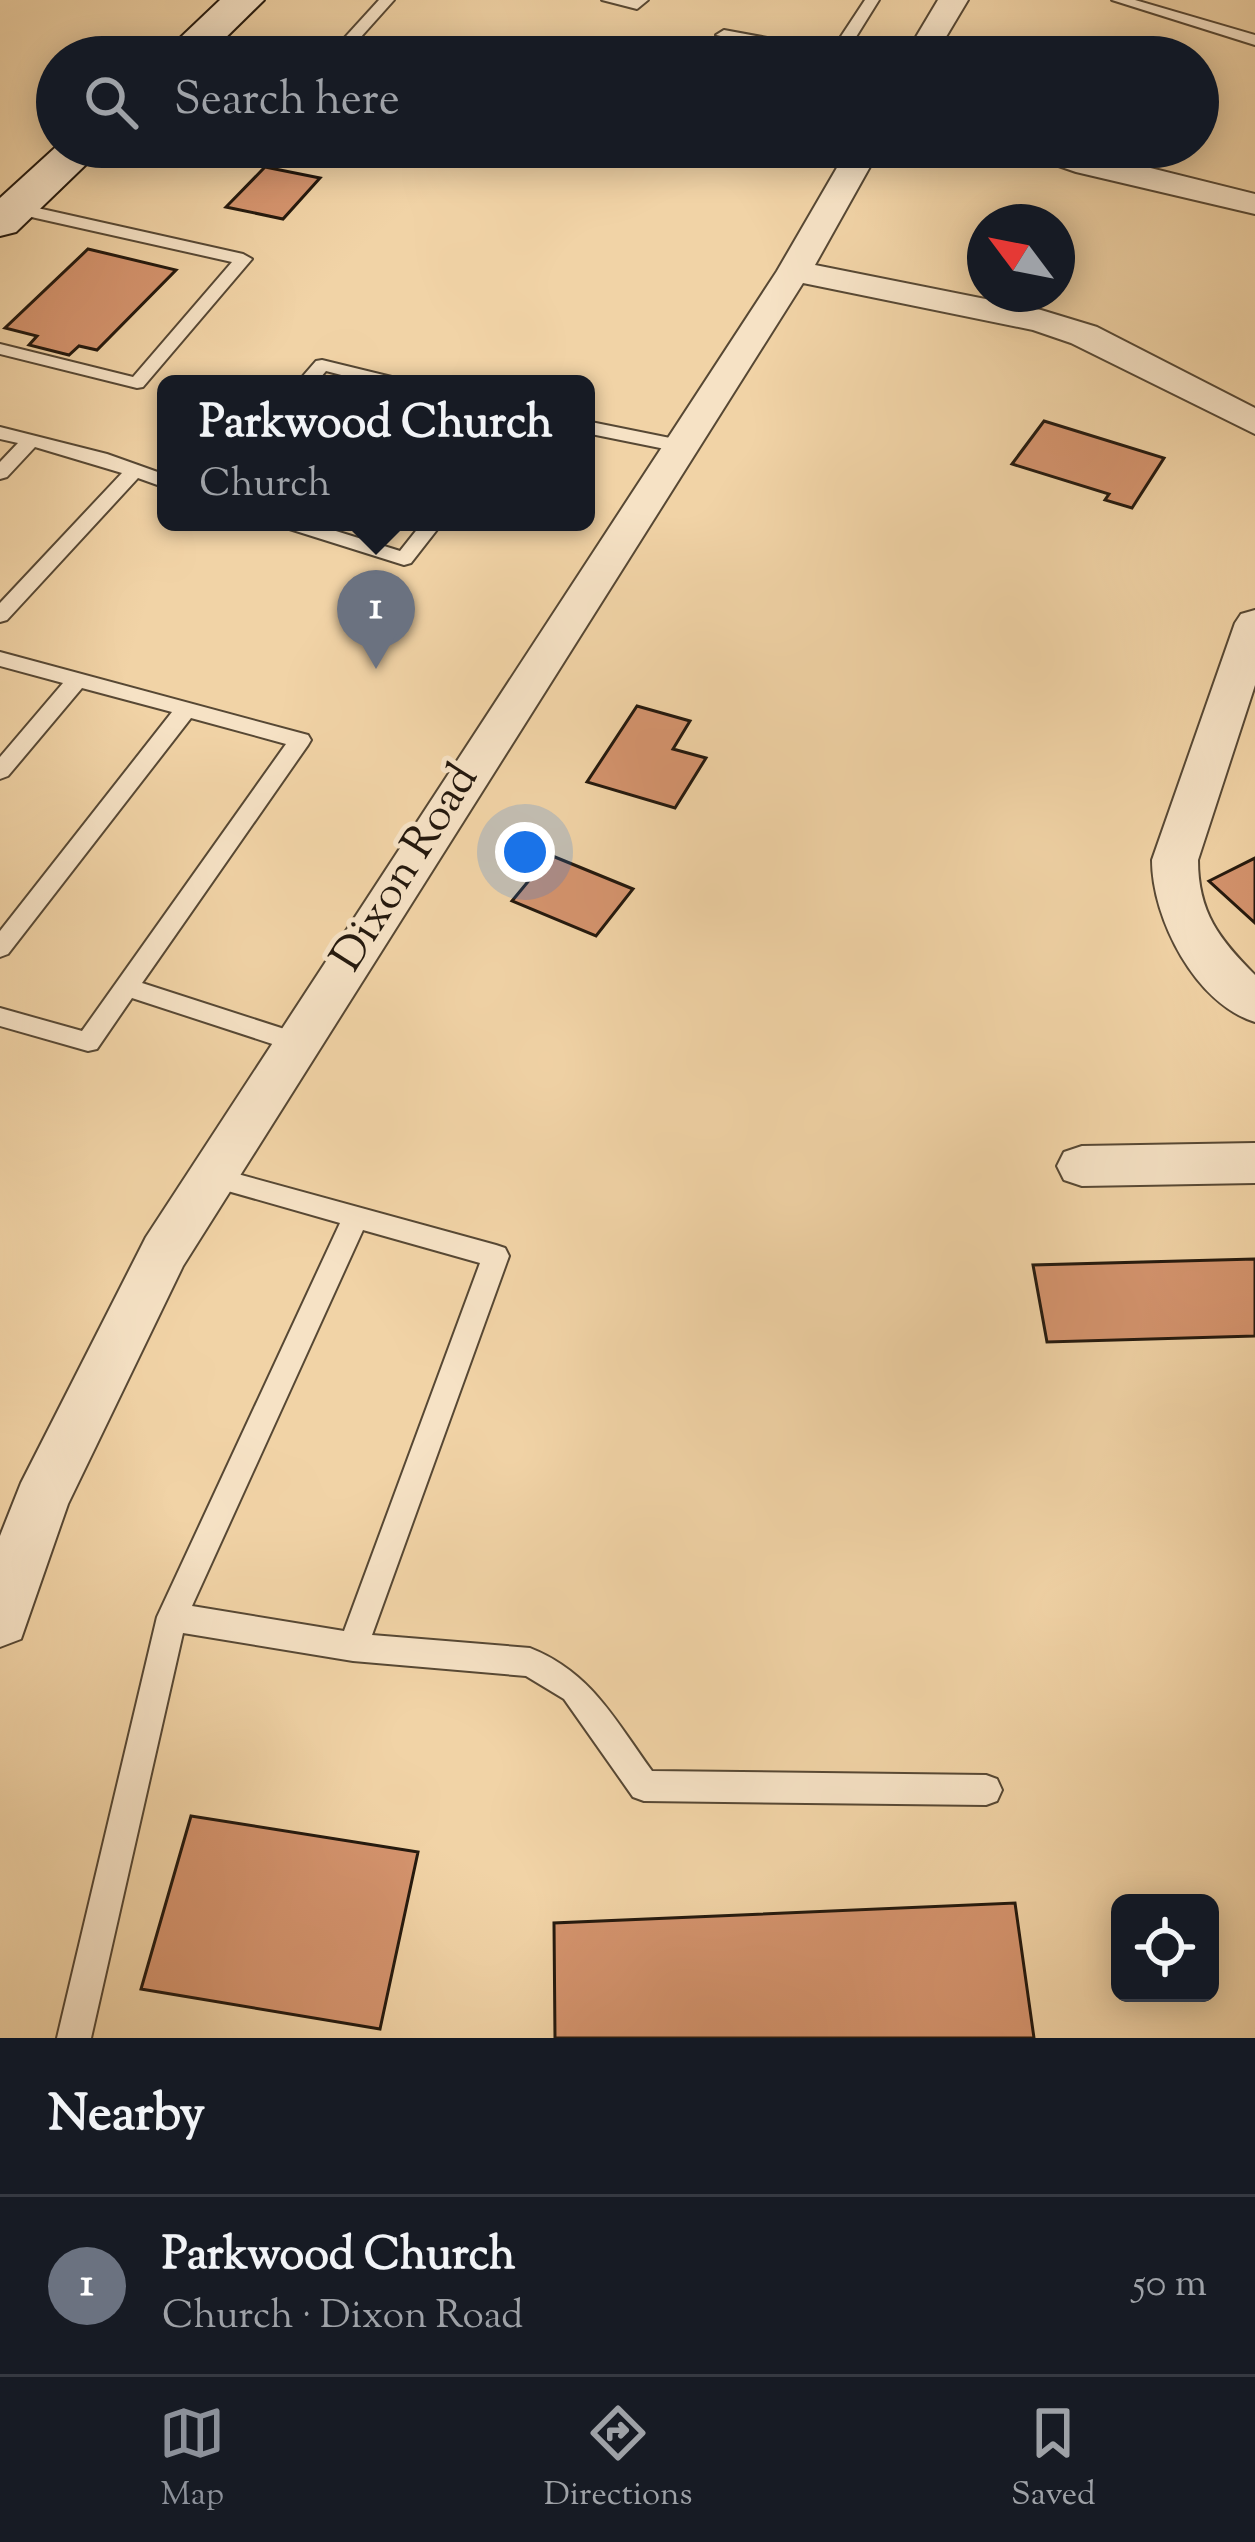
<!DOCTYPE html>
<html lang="en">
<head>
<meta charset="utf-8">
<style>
  :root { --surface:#171b24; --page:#20242c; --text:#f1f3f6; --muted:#9ea1a6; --line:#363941; --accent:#8c9099 }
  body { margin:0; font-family:"Sorts Mill Goudy",serif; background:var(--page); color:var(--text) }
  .controls { position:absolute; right:36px; bottom:36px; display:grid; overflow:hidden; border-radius:18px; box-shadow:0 6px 30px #0003 }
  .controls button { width:108px; height:108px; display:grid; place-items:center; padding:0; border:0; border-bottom:3px solid var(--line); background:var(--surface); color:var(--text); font:60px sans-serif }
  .compass { position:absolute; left:967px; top:204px; width:108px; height:108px; border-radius:50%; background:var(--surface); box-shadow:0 6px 30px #0003; rotate:302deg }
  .you { position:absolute; left:525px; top:852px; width:42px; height:42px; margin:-30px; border:9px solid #fff; border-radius:50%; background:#1a73e8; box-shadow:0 0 0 18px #1a73e833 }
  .badge { display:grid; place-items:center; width:78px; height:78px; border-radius:50%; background:var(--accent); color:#fff; font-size:39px; font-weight:700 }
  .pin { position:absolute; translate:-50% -99px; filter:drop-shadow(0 3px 6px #0008) }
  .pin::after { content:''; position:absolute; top:63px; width:42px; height:36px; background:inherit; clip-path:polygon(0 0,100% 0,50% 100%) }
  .popup { position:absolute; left:157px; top:375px; width:438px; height:156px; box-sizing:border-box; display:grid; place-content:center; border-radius:18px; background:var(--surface); filter:drop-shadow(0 3px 9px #0005); font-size:39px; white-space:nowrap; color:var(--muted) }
  .popup b { font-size:45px; color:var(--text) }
  .popup::after { content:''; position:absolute; left:50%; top:100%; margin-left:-24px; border:24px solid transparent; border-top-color:var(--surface) }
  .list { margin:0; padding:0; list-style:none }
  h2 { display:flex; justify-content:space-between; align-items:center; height:156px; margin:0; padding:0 48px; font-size:51px }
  h2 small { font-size:39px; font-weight:400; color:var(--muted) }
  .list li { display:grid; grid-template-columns:78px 1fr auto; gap:36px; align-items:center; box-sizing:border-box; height:180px; padding:0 48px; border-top:3px solid var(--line) }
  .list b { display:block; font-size:45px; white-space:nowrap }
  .list p { margin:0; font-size:39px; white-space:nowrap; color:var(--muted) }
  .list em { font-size:39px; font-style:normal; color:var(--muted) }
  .icon { flex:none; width:66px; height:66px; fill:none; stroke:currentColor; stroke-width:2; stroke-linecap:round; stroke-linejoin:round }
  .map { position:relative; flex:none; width:1255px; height:2038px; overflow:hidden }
  .search { position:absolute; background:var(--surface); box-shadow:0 6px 30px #0003; left:36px; right:36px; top:36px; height:132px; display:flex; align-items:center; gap:30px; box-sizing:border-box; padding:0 42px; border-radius:66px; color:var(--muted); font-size:45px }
  .sheet { height:336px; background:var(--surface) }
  nav { display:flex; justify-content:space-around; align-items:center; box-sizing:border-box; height:168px; border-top:3px solid var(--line); background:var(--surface); font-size:33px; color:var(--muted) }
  nav a { display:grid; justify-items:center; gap:6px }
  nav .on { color:var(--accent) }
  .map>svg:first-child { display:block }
  .building { fill:#d5946e; stroke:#24190e; stroke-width:3 }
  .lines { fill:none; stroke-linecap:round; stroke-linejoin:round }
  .lane-casing { stroke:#574834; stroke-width:4 }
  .street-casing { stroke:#574834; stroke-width:4 }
  .secondary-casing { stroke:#24190e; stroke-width:4 }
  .lane { fill:#f6e2c5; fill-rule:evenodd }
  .street { fill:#f6e2c5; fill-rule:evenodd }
  .secondary { fill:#f6e2c5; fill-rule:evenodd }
  .labels { text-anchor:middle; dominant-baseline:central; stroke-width:10; stroke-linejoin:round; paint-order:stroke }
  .street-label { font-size:45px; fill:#24190e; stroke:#f6e2c5 }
</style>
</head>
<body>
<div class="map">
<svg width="1255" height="2038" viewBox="0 0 1255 2038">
  <rect width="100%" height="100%" fill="#f1d3a6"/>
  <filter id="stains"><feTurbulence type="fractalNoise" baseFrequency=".00167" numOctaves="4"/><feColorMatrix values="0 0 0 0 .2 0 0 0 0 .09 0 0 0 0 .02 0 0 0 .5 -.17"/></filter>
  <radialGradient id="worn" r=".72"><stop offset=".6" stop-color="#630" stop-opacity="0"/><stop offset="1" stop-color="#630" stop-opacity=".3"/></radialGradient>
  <g class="building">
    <polygon points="265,167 320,178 283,219 226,207"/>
    <polygon points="88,249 176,270 97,350 79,346 69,355 29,345 37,336 5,328"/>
    <polygon points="1044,421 1164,458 1132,508 1105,500 1109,494 1012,464"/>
    <polygon points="637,706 690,721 673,749 706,758 675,808 587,782"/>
    <polygon points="550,855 633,889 596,936 512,901"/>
    <polygon points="1255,858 1255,923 1209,881"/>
    <polygon points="1255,1259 1255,1336 1047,1342 1033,1265"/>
    <polygon points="191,1816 418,1852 380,2029 141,1989"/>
    <polygon points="1015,1903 1034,2038 555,2038 554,1923"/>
  </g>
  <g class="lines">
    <defs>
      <g id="lane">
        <polygon points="379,0 394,0 343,57 327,57"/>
        <polygon points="602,0 648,0 637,9"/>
        <polygon points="865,0 879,0 846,53 852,57 819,57 716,35 724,30 832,50"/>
        <polygon points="1112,0 1135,0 1255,35 1255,45"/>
        <polygon points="15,203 243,254 252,259 143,387 137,388 0,354 0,344 133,377 232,262 9,212 9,204"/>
        <polygon points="322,360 404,380 407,384 376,384 326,371 315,384 296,384 316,361"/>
        <polygon points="586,421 680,440 689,446 680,452 586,433"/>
        <polygon points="0,427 107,454 166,475 166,488 138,478 7,620 0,622 0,603 122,473 35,447 7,477 0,479 0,462 18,443 0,439"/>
        <polygon points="277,522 307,522 400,551 423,522 443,522 411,563 404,565 280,526"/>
        <polygon points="0,652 308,735 311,740 308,745 142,983 306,1036 309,1043 306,1050 297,1052 132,998 97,1049 88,1051 0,1026 0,1008 82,1031 286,744 191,718 8,954 0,957 0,931 172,712 82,688 8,776 0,779 0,757 63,683 0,666"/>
        <path d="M212 1167 496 1245 505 1248 509 1256 372 1635 530 1648C591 1672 615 1720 652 1771L986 1775 997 1779 1002 1790 997 1801 986 1805 644 1801 633 1797 564 1699 526 1676 353 1661 183 1633 91 2038H57L157 1617 340 1223 203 1184 199 1177 203 1170ZM363 1230 480 1263 344 1631 192 1606Z"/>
      </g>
      <g id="street">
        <polygon points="938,0 968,0 934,57 904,57"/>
        <polygon points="849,147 881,147 815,265 1041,310 1097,327 1255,408 1255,434 1071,343 1033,330 803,283 183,1266 68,1504 21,1639 0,1647 0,1536 21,1483 146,1237 777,271"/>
        <polygon points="1019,147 1066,147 1255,194 1255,214 1076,172 1024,154"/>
        <path d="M1255 610V685L1198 860C1198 912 1219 939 1255 975V1022C1196 1004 1152 919 1152 860L1235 623 1241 614Z"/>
        <polygon points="1255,1143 1255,1183 1082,1186 1064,1180 1057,1166 1064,1152 1082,1146"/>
      </g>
      <g id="secondary">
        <polygon points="220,0 264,0 206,57 160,57"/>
        <polygon points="57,146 104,147 16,232 0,236 0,198"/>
      </g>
    </defs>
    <use href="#lane" class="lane-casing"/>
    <use href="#street" class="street-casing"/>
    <use href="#secondary" class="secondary-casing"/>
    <use href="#lane" class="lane"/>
    <use href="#street" class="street"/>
    <use href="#secondary" class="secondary"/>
  </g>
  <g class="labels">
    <g class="street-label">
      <text transform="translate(407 869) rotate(-58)">Dixon Road</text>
    </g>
  </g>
  <rect width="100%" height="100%" filter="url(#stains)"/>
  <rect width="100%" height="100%" fill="url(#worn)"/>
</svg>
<div class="controls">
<button><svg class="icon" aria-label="locate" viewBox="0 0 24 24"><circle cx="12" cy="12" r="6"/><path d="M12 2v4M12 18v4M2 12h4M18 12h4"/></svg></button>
</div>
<svg class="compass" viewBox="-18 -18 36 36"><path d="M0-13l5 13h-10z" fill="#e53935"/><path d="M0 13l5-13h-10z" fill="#9ea1a6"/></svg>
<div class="you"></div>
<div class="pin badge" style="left:376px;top:669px;background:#6b7280">1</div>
<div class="popup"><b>Parkwood Church</b>Church</div>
<div class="search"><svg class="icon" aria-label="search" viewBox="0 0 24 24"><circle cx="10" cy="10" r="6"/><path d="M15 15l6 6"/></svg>Search here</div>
</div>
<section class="sheet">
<h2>Nearby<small></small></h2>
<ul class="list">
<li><span class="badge" style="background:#6b7280">1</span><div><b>Parkwood Church</b><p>Church · Dixon Road</p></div><em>50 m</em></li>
</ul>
</section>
<nav>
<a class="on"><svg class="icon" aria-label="map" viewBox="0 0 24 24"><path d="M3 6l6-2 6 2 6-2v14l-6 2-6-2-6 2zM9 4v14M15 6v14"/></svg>Map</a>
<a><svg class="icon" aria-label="directions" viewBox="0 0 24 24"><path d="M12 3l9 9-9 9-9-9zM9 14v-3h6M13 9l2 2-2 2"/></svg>Directions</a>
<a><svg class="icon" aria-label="saved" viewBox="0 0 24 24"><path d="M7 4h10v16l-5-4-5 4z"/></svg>Saved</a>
</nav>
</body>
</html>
